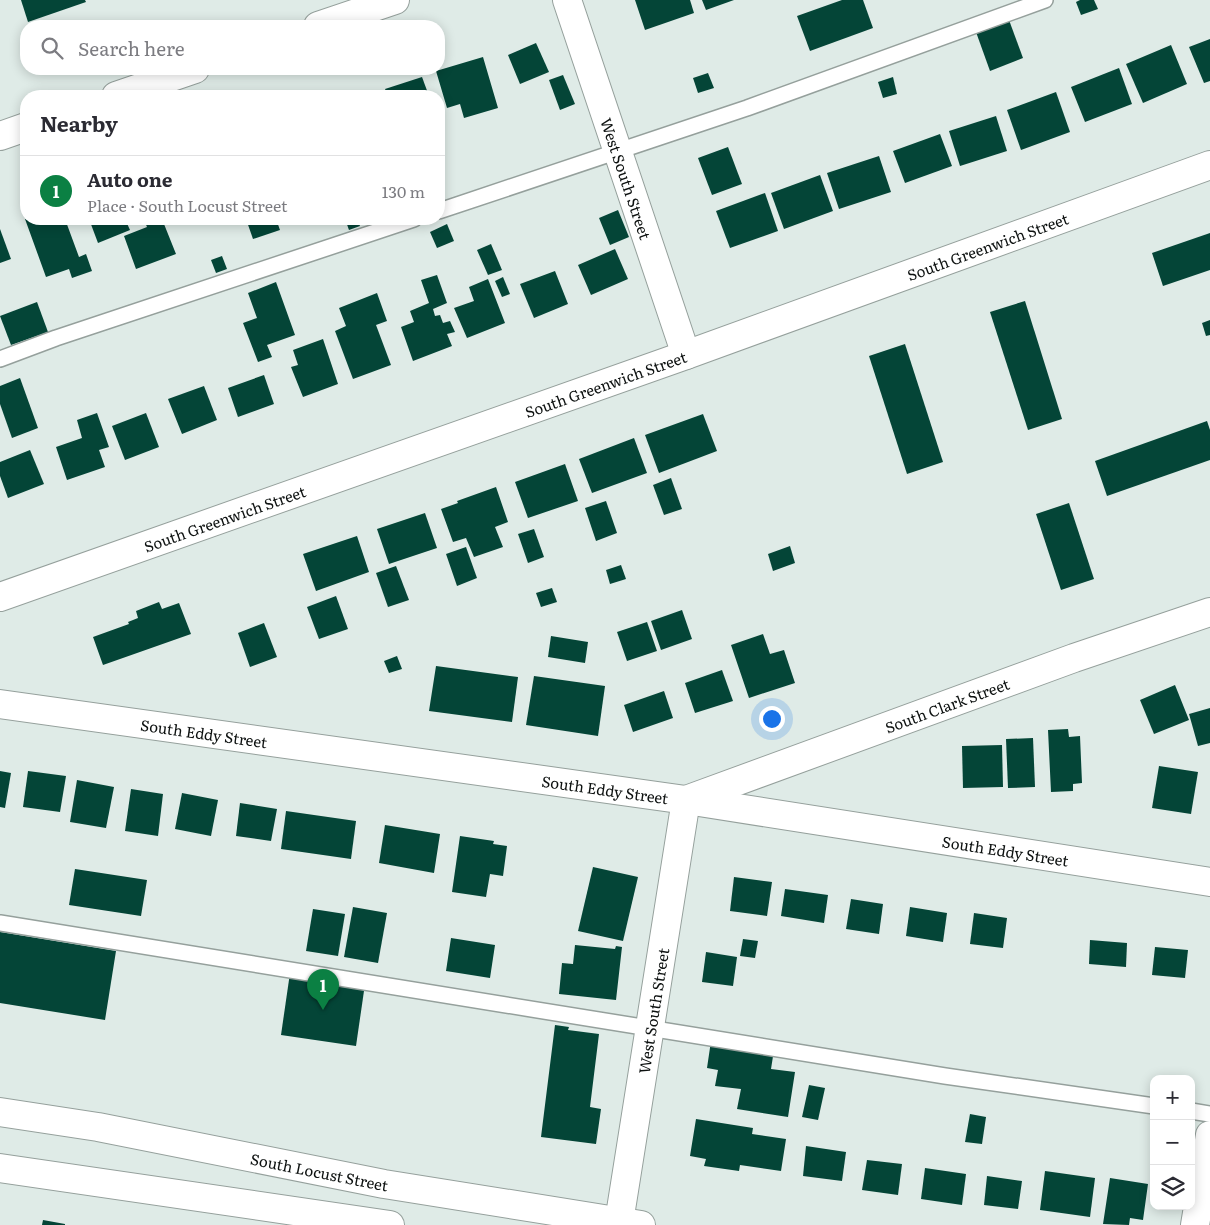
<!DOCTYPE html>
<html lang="en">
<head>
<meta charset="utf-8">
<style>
  :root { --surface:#fff; --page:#f7f7f7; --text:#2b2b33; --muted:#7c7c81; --line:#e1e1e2; --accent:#0b8043 }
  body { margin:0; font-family:Literata,serif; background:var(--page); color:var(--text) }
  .controls { position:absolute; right:15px; bottom:15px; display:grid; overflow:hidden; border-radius:10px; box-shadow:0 2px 12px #0003 }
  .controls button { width:45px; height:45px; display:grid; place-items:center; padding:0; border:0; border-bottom:1px solid var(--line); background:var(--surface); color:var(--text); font:25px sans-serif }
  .you { position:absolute; left:771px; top:718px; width:18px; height:18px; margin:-12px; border:4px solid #fff; border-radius:50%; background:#1a73e8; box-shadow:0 0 0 8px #1a73e833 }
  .badge { display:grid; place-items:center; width:32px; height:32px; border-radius:50%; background:var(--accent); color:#fff; font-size:16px; font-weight:700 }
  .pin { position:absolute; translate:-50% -41px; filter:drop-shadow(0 1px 2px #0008) }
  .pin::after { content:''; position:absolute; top:26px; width:18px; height:15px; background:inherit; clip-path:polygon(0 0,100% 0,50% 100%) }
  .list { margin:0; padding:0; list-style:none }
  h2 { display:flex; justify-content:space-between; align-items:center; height:65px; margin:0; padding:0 20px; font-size:21px }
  h2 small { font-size:16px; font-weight:400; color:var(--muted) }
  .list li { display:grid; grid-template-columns:32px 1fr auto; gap:15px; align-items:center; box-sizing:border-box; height:70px; padding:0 20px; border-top:1px solid var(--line) }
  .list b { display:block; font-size:19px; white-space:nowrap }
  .list p { margin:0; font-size:16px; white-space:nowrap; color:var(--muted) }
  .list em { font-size:16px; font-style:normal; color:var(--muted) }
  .icon { flex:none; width:28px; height:28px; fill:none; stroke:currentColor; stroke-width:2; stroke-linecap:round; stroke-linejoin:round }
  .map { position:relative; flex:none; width:1210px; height:1225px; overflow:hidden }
  .search { position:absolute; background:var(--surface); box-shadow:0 2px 12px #0003; left:20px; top:20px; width:425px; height:55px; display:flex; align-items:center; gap:12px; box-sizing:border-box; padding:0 18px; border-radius:20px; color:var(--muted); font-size:19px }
  .panel { position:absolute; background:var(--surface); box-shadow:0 2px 12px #0003; left:20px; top:90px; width:425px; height:135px; border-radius:20px }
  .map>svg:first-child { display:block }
  .building { fill:#044537 }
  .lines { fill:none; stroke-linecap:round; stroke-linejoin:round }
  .lane-casing { stroke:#95a09c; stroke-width:18 }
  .street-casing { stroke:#95a09c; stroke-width:30 }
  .primary-casing { stroke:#95a09c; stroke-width:30 }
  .lane { stroke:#fff; stroke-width:15 }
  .street { stroke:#fff; stroke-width:28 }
  .primary { stroke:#fff; stroke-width:28 }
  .labels { text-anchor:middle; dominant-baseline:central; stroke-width:5; stroke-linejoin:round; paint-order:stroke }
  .street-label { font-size:15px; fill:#0d1110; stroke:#edf8f4 }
</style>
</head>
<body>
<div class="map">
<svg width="1210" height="1225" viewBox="0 0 1210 1225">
  <rect width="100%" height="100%" fill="#dfebe7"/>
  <g class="building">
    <polygon points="21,0 85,0 86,2 28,22"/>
    <polygon points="635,0 690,0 694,13 645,30"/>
    <polygon points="702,0 734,0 706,10"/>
    <polygon points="842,0 863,0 873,28 810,51 797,16"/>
    <polygon points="1080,0 1094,0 1098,9 1081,15 1076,2"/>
    <polygon points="1009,20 1023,58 990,71 976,32"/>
    <polygon points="1210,39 1210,81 1204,83 1189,47"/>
    <polygon points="536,43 549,72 520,84 508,55"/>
    <polygon points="1171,45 1187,84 1143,103 1126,64"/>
    <polygon points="483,57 498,108 464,118 460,104 447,108 436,71"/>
    <polygon points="1119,68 1132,104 1085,122 1071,87"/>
    <polygon points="708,73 714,88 698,93 693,78"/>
    <polygon points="563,75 575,104 560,110 549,80"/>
    <polygon points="422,77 429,96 388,96 385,89"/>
    <polygon points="893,77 897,94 883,98 878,82"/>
    <polygon points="1056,92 1070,132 1021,150 1007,110"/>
    <polygon points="996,116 1007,151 960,166 949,131"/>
    <polygon points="940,134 952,166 905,183 893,151"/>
    <polygon points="728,147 742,184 712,195 698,158"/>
    <polygon points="879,156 891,192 839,209 827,173"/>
    <polygon points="820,175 833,211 784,229 771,193"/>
    <polygon points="765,193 778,231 730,248 716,211"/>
    <polygon points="618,210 629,237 610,245 599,218"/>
    <polygon points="25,219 65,219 79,257 86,254 92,271 72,278 69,269 46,277"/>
    <polygon points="89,219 125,219 130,230 98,243"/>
    <polygon points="146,219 162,219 176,254 136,269 124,236 147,227 144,220"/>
    <polygon points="246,219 276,219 280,230 253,239"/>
    <polygon points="345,219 357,219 360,226 349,230"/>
    <polygon points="447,224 454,241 437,248 430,232"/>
    <polygon points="0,229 11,259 0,263"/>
    <polygon points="1210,233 1210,270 1163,286 1152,253"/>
    <polygon points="491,244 502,270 488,275 477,250"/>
    <polygon points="615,249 628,279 591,295 578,265"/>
    <polygon points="222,256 227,269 216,273 211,260"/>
    <polygon points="555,271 568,304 534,318 520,284"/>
    <polygon points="437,275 447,303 433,309 435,316 440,315 443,323 450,321 455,332 447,334 452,346 413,361 401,327 414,322 410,311 429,303 421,280"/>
    <polygon points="503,277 510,294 502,297 495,281"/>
    <polygon points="488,279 505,323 467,338 454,308 474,301 469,287"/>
    <polygon points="276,282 295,335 267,345 272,357 258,362 243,323 257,318 248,293"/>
    <polygon points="377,293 387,321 376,325 391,365 353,379 335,331 346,326 339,308"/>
    <polygon points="1025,301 1062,419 1028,430 990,312"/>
    <polygon points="37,302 48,332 11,345 0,316"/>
    <polygon points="1210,320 1210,335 1206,336 1202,323"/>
    <polygon points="323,339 338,384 303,397 291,367 298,365 293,350"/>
    <polygon points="905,344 943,462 907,474 869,356"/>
    <polygon points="264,375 274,404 238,417 228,388"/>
    <polygon points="20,378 38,428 12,438 0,404 0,386"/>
    <polygon points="204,386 217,420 182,434 168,399"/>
    <polygon points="97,413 109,447 99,450 105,467 67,480 56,447 82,438 77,420"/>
    <polygon points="146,413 159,447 125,460 112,426"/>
    <polygon points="703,414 717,451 659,473 645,435"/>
    <polygon points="1207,421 1210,430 1210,460 1107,496 1095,461"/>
    <polygon points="634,438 647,473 592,493 579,459"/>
    <polygon points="30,450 44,484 8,498 0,476 0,462"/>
    <polygon points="565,464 578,501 528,518 515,482"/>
    <polygon points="671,478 682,509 664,515 653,485"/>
    <polygon points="496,487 508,522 495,527 503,547 474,557 466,538 453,542 441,509 458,503 457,501"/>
    <polygon points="606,501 617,533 596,541 585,508"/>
    <polygon points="1069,503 1094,579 1061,590 1036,514"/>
    <polygon points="425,513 437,548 389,564 377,529"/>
    <polygon points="534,529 544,557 528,563 518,534"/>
    <polygon points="357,536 369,572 316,591 303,554"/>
    <polygon points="790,546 795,563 773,571 768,554"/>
    <polygon points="466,547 477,578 457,586 446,554"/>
    <polygon points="621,565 626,579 610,584 606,570"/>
    <polygon points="396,566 409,600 388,607 376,573"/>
    <polygon points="552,588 557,602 541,607 536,593"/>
    <polygon points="336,596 348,629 319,639 307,607"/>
    <polygon points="159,602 162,609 179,603 191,634 103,665 93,637 129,624 128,622 138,618 136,611"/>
    <polygon points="682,610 692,639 661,650 651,621"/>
    <polygon points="647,622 657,651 627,661 617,632"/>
    <polygon points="264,623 277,657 250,667 238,633"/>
    <polygon points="763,634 770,654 784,650 795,683 749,698 731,645"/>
    <polygon points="551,636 588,642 585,663 548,657"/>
    <polygon points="397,656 402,669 389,673 384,661"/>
    <polygon points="436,666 518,677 512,722 429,711"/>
    <polygon points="722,670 733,701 695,713 685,683"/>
    <polygon points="534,676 605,686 598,736 526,725"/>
    <polygon points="1175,685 1189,720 1154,734 1140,700"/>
    <polygon points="664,691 673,718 633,732 624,705"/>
    <polygon points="1210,708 1210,743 1198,746 1189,714"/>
    <polygon points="1068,729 1069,737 1080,736 1082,783 1073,784 1073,791 1051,792 1048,730"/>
    <polygon points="1033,738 1035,787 1008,788 1006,739"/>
    <polygon points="1002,745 1003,787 963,788 962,746"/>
    <polygon points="1159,766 1198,772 1191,814 1152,808"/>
    <polygon points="0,771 11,773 5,808 0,807"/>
    <polygon points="28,771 66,776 60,812 23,807"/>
    <polygon points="77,780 114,787 106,828 70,822"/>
    <polygon points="131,789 163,794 158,836 125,831"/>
    <polygon points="182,793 218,800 211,836 175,829"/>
    <polygon points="240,803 277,809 271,841 236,836"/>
    <polygon points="286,811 356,821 351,859 281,849"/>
    <polygon points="385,825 440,834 434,873 379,863"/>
    <polygon points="460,836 494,841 493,844 507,846 503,876 490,874 486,897 452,892"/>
    <polygon points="593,867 638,877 623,941 578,931"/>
    <polygon points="75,869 147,880 141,916 69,905"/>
    <polygon points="734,877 772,882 767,916 730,911"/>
    <polygon points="785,889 828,895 824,923 781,916"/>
    <polygon points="851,899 883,904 879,934 846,929"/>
    <polygon points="353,907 387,913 378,963 344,957"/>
    <polygon points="910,907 947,913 943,942 906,936"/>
    <polygon points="313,909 345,914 338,956 306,951"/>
    <polygon points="974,913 1007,918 1003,948 970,944"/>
    <polygon points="0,932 116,951 105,1020 0,1003"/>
    <polygon points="451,938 495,945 490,978 446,971"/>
    <polygon points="743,939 758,941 755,958 740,956"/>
    <polygon points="1090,940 1127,943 1126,967 1089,964"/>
    <polygon points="575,945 615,949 616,946 622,947 616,1000 559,994 562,963 573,964"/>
    <polygon points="1155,947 1188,950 1185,978 1152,975"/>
    <polygon points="706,952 737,957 733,986 702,982"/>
    <polygon points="290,973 365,984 356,1046 281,1035"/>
    <polygon points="555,1025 569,1027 568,1030 599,1034 590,1107 601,1109 596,1144 541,1137"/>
    <polygon points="711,1041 774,1050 771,1069 795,1072 788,1117 737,1109 741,1089 715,1086 718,1070 707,1068"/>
    <polygon points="809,1085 825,1088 818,1120 802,1117"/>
    <polygon points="970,1114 986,1117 982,1144 965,1142"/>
    <polygon points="696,1119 753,1128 752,1134 786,1139 781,1171 740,1165 739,1171 704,1166 706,1159 690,1156"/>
    <polygon points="806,1146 846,1152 842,1181 803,1176"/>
    <polygon points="867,1160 902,1164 898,1195 862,1190"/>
    <polygon points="925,1168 966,1174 962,1205 921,1199"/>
    <polygon points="1045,1171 1095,1178 1090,1217 1040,1210"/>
    <polygon points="987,1176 1022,1181 1018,1209 984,1205"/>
    <polygon points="1110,1178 1148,1184 1143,1220 1130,1218 1129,1225 1103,1224"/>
    <polygon points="43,1220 65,1224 65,1225 42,1225"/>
  </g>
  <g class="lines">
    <defs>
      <g id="lane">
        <polyline points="439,211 747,108 1045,0"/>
        <polyline points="0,359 56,338 414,219"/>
        <polyline points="0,923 945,1076 1154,1106"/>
        <polyline points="1191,1111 1210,1114"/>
      </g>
      <g id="street">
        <path id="s1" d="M567 0 686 355"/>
        <polyline points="318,26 395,0"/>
        <polyline points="116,96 195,69"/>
        <polyline points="0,136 26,127"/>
        <path id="s2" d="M0 597 686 355 1210 165"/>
        <path id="s3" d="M0 704 686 800 1210 882"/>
        <path id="s4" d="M619 1222 686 800 1074 658 1210 612"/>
        <polyline points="1195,1225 1210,1135"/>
      </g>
      <g id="primary">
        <path id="s5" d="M0 1112 98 1127 384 1184 641 1225"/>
        <polyline points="0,1168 390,1225"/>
      </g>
    </defs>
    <use href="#lane" class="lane-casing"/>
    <use href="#street" class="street-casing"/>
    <use href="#primary" class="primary-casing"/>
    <use href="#lane" class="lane"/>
    <use href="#street" class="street"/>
    <use href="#primary" class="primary"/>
  </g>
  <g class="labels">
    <g class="street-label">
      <text stroke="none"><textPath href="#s1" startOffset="188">West South Street</textPath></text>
      <text stroke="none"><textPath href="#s2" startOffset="1048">South Greenwich Street</textPath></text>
      <text stroke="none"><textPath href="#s2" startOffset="642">South Greenwich Street</textPath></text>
      <text stroke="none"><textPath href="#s2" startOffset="238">South Greenwich Street</textPath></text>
      <text stroke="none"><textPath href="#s4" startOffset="705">South Clark Street</textPath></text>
      <text stroke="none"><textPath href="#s3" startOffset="206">South Eddy Street</textPath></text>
      <text stroke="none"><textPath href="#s3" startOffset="611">South Eddy Street</textPath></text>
      <text stroke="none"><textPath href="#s3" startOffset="1016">South Eddy Street</textPath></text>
      <text stroke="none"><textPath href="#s4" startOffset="214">West South Street</textPath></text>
      <text stroke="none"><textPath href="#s5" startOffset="325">South Locust Street</textPath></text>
    </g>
  </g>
</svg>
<div class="controls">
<button>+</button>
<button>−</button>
<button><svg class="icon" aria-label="layers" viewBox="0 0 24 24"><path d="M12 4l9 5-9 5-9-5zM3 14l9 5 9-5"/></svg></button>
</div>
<div class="you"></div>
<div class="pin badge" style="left:323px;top:1010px">1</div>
<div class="search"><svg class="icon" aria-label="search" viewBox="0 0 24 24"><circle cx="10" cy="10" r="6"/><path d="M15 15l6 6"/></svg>Search here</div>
<section class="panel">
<h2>Nearby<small></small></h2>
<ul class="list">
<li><span class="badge">1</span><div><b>Auto one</b><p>Place · South Locust Street</p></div><em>130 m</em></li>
</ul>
</section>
</div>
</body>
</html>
